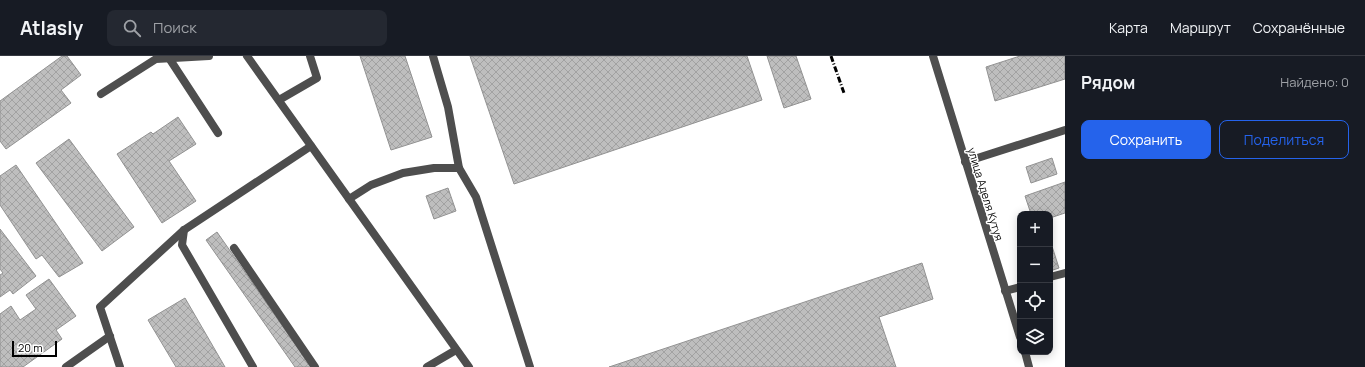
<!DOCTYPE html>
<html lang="ru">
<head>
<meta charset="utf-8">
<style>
  :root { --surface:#171b24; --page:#242831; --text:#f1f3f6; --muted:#9ea1a6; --line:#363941; --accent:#2563eb }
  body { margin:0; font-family:Manrope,sans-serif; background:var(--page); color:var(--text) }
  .controls { position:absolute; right:12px; bottom:12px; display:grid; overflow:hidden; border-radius:8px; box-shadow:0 2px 10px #0003 }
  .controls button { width:36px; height:36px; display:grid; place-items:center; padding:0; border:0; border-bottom:1px solid var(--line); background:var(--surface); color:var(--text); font:20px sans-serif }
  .scale { position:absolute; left:12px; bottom:10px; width:45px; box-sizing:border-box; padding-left:4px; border:2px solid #000; border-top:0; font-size:11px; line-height:14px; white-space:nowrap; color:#000; -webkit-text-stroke:3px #fff; paint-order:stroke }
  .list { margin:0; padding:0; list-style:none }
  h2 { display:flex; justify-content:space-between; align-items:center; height:52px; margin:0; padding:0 16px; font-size:17px }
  h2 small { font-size:13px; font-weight:400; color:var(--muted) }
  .actions { display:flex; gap:8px; padding:12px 16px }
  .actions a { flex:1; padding:9px 0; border:1px solid var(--accent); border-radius:8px; text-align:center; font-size:14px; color:var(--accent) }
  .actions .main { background:var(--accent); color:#fff }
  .icon { flex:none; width:22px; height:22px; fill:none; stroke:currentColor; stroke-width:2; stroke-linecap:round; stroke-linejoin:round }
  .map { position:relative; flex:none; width:1065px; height:311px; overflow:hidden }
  header { display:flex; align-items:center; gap:24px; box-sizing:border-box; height:56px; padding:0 20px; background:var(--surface); border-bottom:1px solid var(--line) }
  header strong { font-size:19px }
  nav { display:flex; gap:22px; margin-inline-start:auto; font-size:14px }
  .search { width:280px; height:36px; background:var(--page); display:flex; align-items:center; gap:10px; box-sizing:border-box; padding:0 14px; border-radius:8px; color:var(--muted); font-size:15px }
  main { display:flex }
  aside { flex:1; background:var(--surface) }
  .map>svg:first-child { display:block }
  .building { fill:url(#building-cross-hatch); stroke:#929292 }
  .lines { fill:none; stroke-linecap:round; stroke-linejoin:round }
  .lane { stroke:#4e4e4e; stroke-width:8 }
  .street { stroke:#4e4e4e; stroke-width:8 }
  .rail { stroke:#000; stroke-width:3; stroke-dasharray:6 2 1 2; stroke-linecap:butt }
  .labels { text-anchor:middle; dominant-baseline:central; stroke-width:3; stroke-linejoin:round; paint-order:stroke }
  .street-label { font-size:11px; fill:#000; stroke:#fff }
</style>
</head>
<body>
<header>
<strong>Atlasly</strong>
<div class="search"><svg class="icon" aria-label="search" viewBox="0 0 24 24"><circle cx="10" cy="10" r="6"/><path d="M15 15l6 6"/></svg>Поиск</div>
<nav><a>Карта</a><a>Маршрут</a><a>Сохранённые</a></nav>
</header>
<main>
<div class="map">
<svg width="1065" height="311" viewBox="0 0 1065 311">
  <defs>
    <pattern id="building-cross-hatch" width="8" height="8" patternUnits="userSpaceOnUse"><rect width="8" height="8" fill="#bebebe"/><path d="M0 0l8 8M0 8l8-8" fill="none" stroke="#a2a2a2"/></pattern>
  </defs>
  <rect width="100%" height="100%" fill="#fff"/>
  <g class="building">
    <polygon points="62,0 67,0 81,19 61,34 71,47 6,93 0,85 0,45"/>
    <polygon points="360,0 405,0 432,81 391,94"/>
    <polygon points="470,0 747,0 762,44 514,128"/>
    <polygon points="767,0 796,0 811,43 784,52"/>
    <polygon points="1020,0 1065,0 1065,23 995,45 986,11"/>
    <polygon points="178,61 196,88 169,105 196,145 162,167 117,98 151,76 153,78"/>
    <polygon points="69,83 134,171 102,195 36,107"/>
    <polygon points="1052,102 1057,118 1031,127 1026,111"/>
    <polygon points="16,109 83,207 59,221 42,199 36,203 0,149 0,120"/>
    <polygon points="1065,126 1065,157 1050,162 1050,158 1031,158 1025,140"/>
    <polygon points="448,132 456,155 434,163 426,140"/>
    <polygon points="0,173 36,220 13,238 10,234 0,241 0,219 3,217 0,213"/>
    <polygon points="217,176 311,311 295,311 206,184"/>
    <polygon points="1050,184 1059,212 1050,215"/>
    <polygon points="922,207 933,243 879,261 896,311 609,311"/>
    <polygon points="49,223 76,260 56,274 62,283 23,311 0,311 0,258 11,250 20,264 36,253 26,239"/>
    <polygon points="185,242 225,311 176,311 148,264"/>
  </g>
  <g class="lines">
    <g class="lane">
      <polyline points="433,0 448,51 459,112"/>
      <polyline points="169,2 218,77"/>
      <polyline points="101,38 156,3 209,0"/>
      <polyline points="279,44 317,22 310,0"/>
      <polyline points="965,106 1065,74"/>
      <polyline points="349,143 371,129 403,117 434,112 459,112 476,141 530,311"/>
      <polyline points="184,174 182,189 253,311"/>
      <polyline points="234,192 315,311"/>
      <polyline points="1050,221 1065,217"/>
      <polyline points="1005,235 1020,231"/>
      <polyline points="66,311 110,280"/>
      <polyline points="120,311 100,251 184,174 311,90"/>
      <polyline points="427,311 456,294"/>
    </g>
    <g class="street">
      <polyline points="247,0 469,311"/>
      <polyline points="933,0 1020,281"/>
      <polyline points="1025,296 1029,311"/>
    </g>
    <polyline class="rail" points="831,0 844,37"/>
  </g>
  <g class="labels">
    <g class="street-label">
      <text transform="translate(986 138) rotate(73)">улица Аделя Кутуя</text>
    </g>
  </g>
</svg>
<div class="controls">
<button>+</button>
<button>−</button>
<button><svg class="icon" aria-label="locate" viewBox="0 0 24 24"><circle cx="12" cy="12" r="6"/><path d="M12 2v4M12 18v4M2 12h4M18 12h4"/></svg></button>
<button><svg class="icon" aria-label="layers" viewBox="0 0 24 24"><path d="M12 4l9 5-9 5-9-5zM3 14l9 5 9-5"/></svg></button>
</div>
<div class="scale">20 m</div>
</div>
<aside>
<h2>Рядом<small>Найдено: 0</small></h2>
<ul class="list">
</ul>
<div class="actions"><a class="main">Сохранить</a><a>Поделиться</a></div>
</aside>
</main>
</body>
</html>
